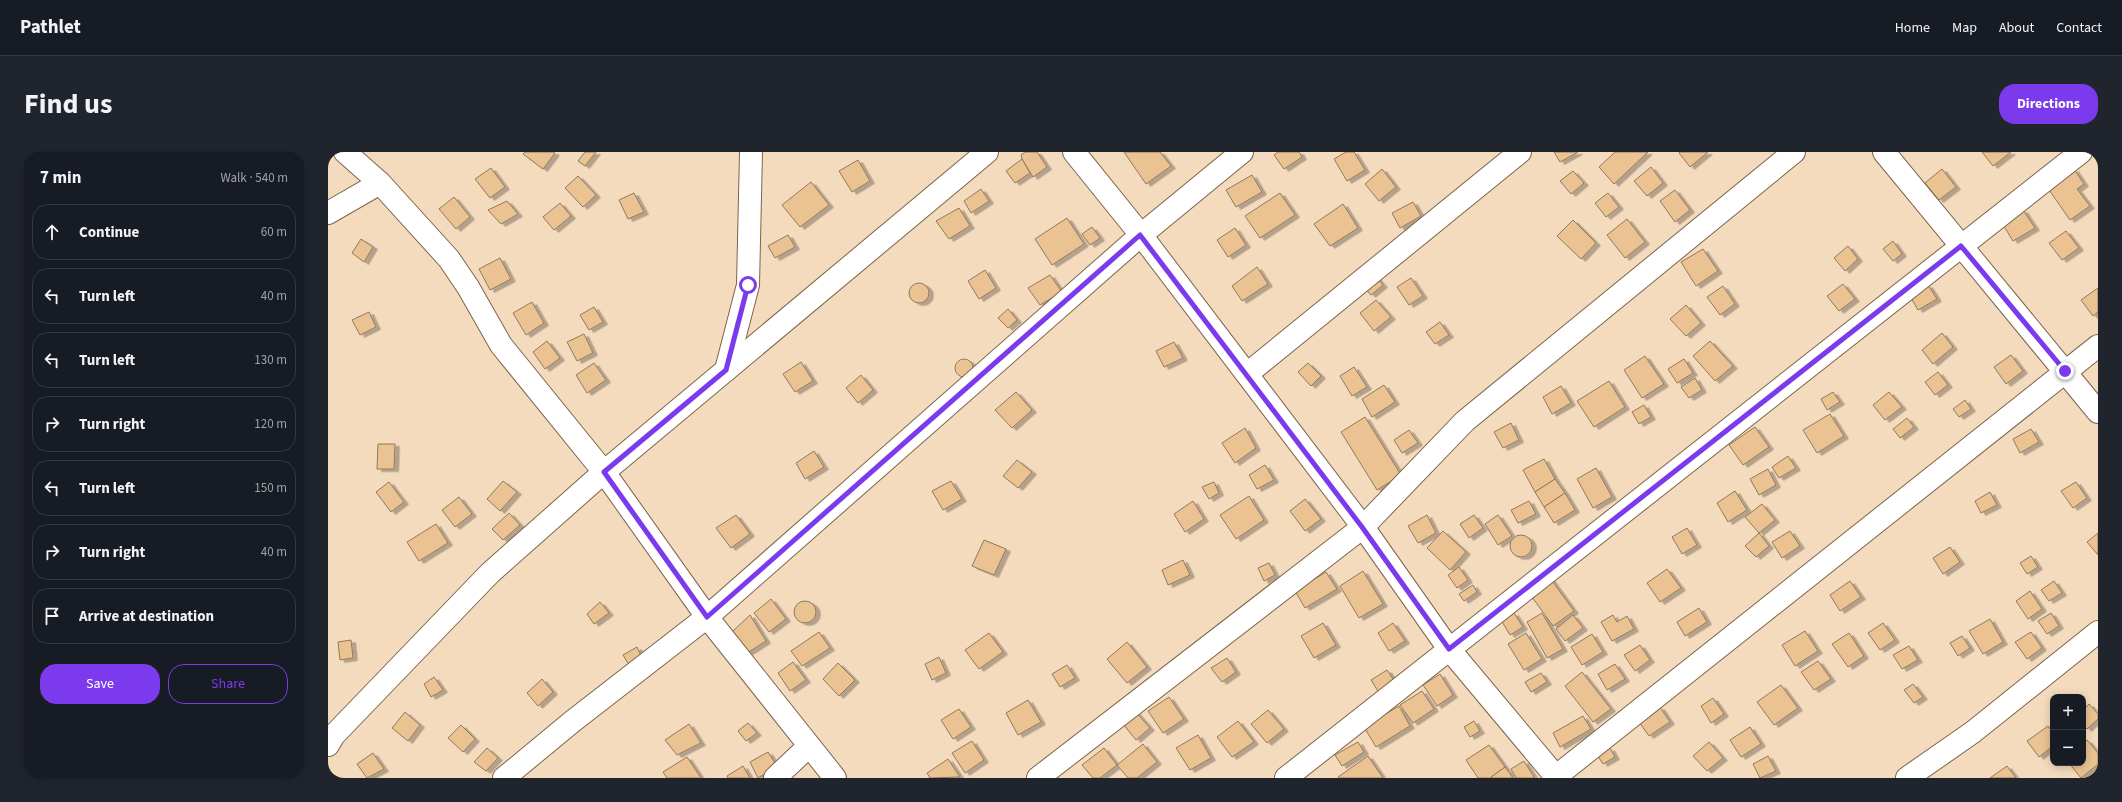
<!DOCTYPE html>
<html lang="en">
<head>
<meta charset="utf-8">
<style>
  :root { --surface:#171b24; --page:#20242c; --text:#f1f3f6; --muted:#9ea1a6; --line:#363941; --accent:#7c3aed }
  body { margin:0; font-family:"Source Sans 3",sans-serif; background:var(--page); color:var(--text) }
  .controls { position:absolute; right:12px; bottom:12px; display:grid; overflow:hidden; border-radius:8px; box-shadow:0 2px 10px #0003 }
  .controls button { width:36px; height:36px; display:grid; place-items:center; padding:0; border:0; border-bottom:1px solid var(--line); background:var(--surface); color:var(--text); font:20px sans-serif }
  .stop { position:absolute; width:12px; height:12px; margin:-9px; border:3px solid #7c3aed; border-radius:50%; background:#fff }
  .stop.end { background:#7c3aed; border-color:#fff; box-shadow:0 1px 4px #0008 }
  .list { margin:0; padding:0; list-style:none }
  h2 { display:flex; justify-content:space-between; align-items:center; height:52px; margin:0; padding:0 16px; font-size:17px }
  h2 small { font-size:13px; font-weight:400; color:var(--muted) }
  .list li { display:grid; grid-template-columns:26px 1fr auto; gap:12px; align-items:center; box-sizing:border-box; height:56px; margin:0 8px 8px; padding:0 8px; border:1px solid var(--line); border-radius:16px }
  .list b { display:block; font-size:15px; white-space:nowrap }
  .list em { font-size:13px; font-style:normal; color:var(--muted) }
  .actions { display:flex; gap:8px; padding:12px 16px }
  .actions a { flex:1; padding:9px 0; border:1px solid var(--accent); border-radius:16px; text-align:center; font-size:14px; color:var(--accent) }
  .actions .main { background:var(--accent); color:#fff }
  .icon { flex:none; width:22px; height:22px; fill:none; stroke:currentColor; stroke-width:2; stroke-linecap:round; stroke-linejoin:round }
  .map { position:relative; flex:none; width:1770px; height:626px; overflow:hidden; border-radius:16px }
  header { display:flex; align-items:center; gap:24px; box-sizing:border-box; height:56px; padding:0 20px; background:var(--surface); border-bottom:1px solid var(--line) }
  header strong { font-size:19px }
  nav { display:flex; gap:22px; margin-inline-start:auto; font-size:14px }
  .intro { display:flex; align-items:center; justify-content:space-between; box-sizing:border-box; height:96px; padding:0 24px }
  h1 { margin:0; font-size:28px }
  .button { padding:10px 18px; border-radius:16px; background:var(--accent); color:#fff; font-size:14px; font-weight:700 }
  main { display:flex; gap:24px; padding:0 24px }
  aside { flex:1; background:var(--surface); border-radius:16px; box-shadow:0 2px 10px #0003 }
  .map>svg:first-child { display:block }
  .building { fill:#ebc392; stroke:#90795d; filter:url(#shadow) }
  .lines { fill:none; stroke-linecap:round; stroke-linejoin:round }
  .minor-casing { stroke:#7c654a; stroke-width:24 }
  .minor { stroke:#fff; stroke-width:22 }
  .route { stroke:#7c3aed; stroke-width:5 }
</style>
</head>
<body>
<header>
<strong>Pathlet</strong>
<nav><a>Home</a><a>Map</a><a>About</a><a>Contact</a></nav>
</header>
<div class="intro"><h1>Find us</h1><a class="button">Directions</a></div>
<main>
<aside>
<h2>7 min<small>Walk · 540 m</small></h2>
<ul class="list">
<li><svg class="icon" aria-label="ahead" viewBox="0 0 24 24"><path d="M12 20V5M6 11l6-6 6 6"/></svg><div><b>Continue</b></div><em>60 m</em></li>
<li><svg class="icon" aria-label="left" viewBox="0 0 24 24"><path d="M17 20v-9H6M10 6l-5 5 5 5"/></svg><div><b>Turn left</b></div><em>40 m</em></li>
<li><svg class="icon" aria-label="left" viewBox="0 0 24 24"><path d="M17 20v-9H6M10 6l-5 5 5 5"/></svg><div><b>Turn left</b></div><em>130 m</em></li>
<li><svg class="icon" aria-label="right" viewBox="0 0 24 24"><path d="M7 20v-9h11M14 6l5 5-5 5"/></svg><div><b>Turn right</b></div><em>120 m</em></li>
<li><svg class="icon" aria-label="left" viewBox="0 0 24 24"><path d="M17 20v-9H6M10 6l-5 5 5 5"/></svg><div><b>Turn left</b></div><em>150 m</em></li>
<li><svg class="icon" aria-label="right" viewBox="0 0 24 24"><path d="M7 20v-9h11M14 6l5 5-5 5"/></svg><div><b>Turn right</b></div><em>40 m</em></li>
<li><svg class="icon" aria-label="arrive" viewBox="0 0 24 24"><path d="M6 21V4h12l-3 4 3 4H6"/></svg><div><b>Arrive at destination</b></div></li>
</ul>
<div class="actions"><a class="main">Save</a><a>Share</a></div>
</aside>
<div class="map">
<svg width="1770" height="626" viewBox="0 0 1770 626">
  <defs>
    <filter id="shadow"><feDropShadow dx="4.5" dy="2.5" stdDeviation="0" flood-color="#0004"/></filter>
  </defs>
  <rect width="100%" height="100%" fill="#f5dbbd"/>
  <g class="building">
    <polygon points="197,0 225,0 227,1 215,17 195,2"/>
    <polygon points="257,0 268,0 257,14 250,9"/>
    <polygon points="697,0 709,0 719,15 705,25 694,7 693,3"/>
    <polygon points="796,0 832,0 843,14 818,32"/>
    <polygon points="950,0 971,0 974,5 956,17 946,3"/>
    <polygon points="1018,0 1026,0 1037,18 1019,29 1006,7"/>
    <polygon points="1226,0 1250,0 1232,10"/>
    <polygon points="1287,0 1320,0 1286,32 1271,15"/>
    <polygon points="1352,0 1380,0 1362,15 1351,1"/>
    <polygon points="1654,0 1683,0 1665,14"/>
    <polygon points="694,7 702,21 687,31 678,19"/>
    <polygon points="530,8 542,29 524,40 511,19"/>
    <polygon points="1323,15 1335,31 1319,44 1306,29"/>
    <polygon points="163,16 177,35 162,46 147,27"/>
    <polygon points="1054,17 1068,35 1051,49 1037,32"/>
    <polygon points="1614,17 1628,35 1611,48 1597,31"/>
    <polygon points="1746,17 1756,32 1749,37 1762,54 1742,68 1719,35"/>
    <polygon points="1245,19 1256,31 1243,42 1232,29"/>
    <polygon points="924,23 934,40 908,55 898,38"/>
    <polygon points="250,24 268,43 255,55 237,36"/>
    <polygon points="483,30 501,53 472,75 454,53"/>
    <polygon points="653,37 661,49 643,61 636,49"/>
    <polygon points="1347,38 1362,58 1347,70 1332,49"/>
    <polygon points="306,41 316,60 300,67 291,48"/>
    <polygon points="952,41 967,63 932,86 917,64"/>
    <polygon points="1280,41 1291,55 1278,65 1267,51"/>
    <polygon points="126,45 142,65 128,77 111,57"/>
    <polygon points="179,49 190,62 173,72 160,58"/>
    <polygon points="1085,50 1093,64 1072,76 1064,61"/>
    <polygon points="232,51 243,64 226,78 215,65"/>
    <polygon points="1015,52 1030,76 1002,94 986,72"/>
    <polygon points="631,56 642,74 621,87 608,69"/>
    <polygon points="1695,58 1707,76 1685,89 1674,71"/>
    <polygon points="739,66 756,92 724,113 707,87"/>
    <polygon points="1299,67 1317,90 1297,106 1279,83"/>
    <polygon points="1245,68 1268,91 1253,107 1229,84"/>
    <polygon points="764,75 772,86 762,93 754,82"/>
    <polygon points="907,76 918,93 900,105 889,88"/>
    <polygon points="1738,79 1751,96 1734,108 1721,91"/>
    <polygon points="460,83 467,95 447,106 440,94"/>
    <polygon points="33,87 45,95 36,110 24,101"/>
    <polygon points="1565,89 1574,102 1565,109 1555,97"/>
    <polygon points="1520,94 1530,107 1517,119 1506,106"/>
    <polygon points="1375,97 1390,119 1368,134 1353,110"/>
    <polygon points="172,106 183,127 162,138 151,117"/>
    <polygon points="929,115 940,132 914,149 904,134"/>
    <polygon points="657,118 668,136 651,147 640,129"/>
    <polygon points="722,123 734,140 712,153 700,136"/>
    <polygon points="1049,126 1055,133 1043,143 1037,136"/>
    <polygon points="1083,126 1095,144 1081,153 1069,135"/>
    <circle cx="591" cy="141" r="10"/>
    <polygon points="1515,132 1527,147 1511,159 1499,144"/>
    <polygon points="1600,133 1609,147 1590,158 1582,144"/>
    <polygon points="1395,134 1407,152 1392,163 1379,145"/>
    <polygon points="1770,136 1770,160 1765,164 1753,148"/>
    <polygon points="1048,148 1063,165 1046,179 1032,161"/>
    <polygon points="204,150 216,171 198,183 185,161"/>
    <polygon points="1358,153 1373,171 1358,184 1342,167"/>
    <polygon points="266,155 275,170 261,178 252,163"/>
    <polygon points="680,157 689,168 680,176 670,166"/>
    <polygon points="41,160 48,175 32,183 24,168"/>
    <polygon points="1112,170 1121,183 1107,192 1098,180"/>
    <polygon points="1614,181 1625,195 1605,212 1594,198"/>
    <polygon points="256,182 265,201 249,209 239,190"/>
    <polygon points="219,189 232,206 217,217 205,200"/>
    <polygon points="1382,189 1405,214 1387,229 1365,204"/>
    <polygon points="846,190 855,206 836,215 828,199"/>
    <polygon points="1683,203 1695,219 1678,232 1666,215"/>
    <polygon points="1317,204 1336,232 1314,246 1296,218"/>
    <circle cx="636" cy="216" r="9"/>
    <polygon points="1356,207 1365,221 1349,231 1340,217"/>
    <polygon points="473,210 485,229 467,240 455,222"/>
    <polygon points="266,211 278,228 259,241 248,223"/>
    <polygon points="980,211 993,224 983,234 970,220"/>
    <polygon points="1026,215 1039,235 1024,244 1012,224"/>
    <polygon points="1610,220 1620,233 1607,243 1597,230"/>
    <polygon points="533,223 545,238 530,251 518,236"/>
    <polygon points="1367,226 1374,238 1361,246 1353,235"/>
    <polygon points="1281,229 1297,255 1266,275 1249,249"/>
    <polygon points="1056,233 1067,250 1044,265 1034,247"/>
    <polygon points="1233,234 1243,251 1224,262 1215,245"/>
    <polygon points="688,240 704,258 684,276 667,258"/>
    <polygon points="1505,240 1512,250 1499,258 1493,247"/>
    <polygon points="1561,240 1574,255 1557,268 1545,253"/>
    <polygon points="1637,248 1643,257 1631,265 1625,257"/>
    <polygon points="1316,253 1323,265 1311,272 1304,260"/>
    <polygon points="1502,262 1516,284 1489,301 1475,278"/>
    <polygon points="1037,265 1073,323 1049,338 1013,280"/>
    <polygon points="1579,266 1586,275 1572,286 1565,277"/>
    <polygon points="1183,271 1191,288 1175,296 1166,280"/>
    <polygon points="1427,275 1441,295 1415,313 1401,293"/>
    <polygon points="917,276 928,296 907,311 894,291"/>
    <polygon points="1703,277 1711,290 1692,301 1685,287"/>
    <polygon points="1081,278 1090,291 1074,301 1066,288"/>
    <polygon points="50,292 67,292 66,317 49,317"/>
    <polygon points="486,299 496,315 477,327 468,311"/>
    <polygon points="1460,304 1468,316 1451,326 1444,315"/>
    <polygon points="1216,307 1227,327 1207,340 1195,318"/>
    <polygon points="689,308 704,320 690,336 675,324"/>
    <polygon points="937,313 946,328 929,337 921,323"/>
    <polygon points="1268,316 1284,345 1265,356 1249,327"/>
    <polygon points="1440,317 1448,333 1431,343 1422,327"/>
    <polygon points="1227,327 1237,341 1216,355 1207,340"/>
    <polygon points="175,329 189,340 172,359 159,347"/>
    <polygon points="623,329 634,347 615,358 604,339"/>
    <polygon points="61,330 76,350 63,360 48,340"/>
    <polygon points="886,330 891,341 881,347 874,335"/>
    <polygon points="1748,330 1759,346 1745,356 1733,339"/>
    <polygon points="1407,339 1419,358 1400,370 1389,351"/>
    <polygon points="1662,340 1669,353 1653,361 1647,349"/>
    <polygon points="1237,341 1247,358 1226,371 1216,355"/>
    <polygon points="921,344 936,368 908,387 892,363"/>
    <polygon points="131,345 144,362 127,375 114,358"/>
    <polygon points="977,347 993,367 977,379 962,359"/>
    <polygon points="865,349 876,367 857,380 846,362"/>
    <polygon points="1201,349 1208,362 1190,371 1183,358"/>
    <polygon points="1434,352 1447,368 1431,381 1417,365"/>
    <polygon points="181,361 192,373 175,388 164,377"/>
    <polygon points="408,363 422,382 403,396 388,376"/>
    <polygon points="1099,363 1108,381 1090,391 1080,374"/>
    <polygon points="1146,363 1155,376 1141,386 1132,372"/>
    <polygon points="1170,363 1184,384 1170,393 1157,372"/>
    <polygon points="108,372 120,391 91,409 79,390"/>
    <polygon points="1359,376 1369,393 1354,402 1344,385"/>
    <polygon points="1115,379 1138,400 1122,418 1099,396"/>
    <polygon points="1462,379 1472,394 1454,406 1444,390"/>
    <polygon points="1431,381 1441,394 1428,405 1417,394"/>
    <polygon points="1770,381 1770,403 1759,390"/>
    <circle cx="1193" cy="394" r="11"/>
    <polygon points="656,388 678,397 666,423 644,414"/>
    <polygon points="1622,395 1632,410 1615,422 1605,406"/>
    <polygon points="1703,404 1710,415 1699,422 1692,411"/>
    <polygon points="855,408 862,423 840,433 834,418"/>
    <polygon points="941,411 947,423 936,429 930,416"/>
    <polygon points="1131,415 1140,428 1129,436 1120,423"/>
    <polygon points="1339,417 1353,436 1332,450 1319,431"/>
    <polygon points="1035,419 1055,452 1031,466 1012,434"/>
    <polygon points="998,420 1009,437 977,456 967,439"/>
    <polygon points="1222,426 1246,459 1225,474 1201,441"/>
    <polygon points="1522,429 1533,445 1512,459 1502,443"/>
    <polygon points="1726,429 1734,441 1721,449 1713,438"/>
    <polygon points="1145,433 1149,440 1136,449 1131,442"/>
    <polygon points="1702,439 1714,457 1700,467 1688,449"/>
    <polygon points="443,447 458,467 441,480 426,461"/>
    <circle cx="477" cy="460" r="11"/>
    <polygon points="272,450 281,461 266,472 259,462"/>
    <polygon points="1371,456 1379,470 1357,484 1349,470"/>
    <polygon points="1186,461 1195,475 1182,483 1173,468"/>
    <polygon points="1214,461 1235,497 1219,506 1199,470"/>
    <polygon points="1723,461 1731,474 1719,482 1710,469"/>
    <polygon points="422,463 438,489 419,501 405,479"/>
    <polygon points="1245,463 1255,476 1237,489 1228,477"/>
    <polygon points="1285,463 1289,470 1299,464 1306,477 1284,489 1273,470"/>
    <polygon points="1662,467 1675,490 1655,502 1641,479"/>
    <polygon points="995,471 1008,493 986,506 973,484"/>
    <polygon points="1065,471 1077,489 1061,499 1050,481"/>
    <polygon points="1555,471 1567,488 1552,498 1540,481"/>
    <polygon points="1477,479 1490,499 1467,514 1454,493"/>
    <polygon points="491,480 502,496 474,514 463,499"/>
    <polygon points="1703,480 1714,496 1699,507 1687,490"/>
    <polygon points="661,481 675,500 651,517 637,498"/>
    <polygon points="1198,481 1214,507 1196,518 1180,492"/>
    <polygon points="1521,481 1536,504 1520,515 1504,492"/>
    <polygon points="1264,482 1275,500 1254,513 1243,495"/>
    <polygon points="1634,484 1642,496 1630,504 1622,491"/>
    <polygon points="23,488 25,506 12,508 10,490"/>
    <polygon points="799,490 819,515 799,531 779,507"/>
    <polygon points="1312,493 1322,508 1307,519 1296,503"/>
    <polygon points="1581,494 1590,508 1574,517 1565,503"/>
    <polygon points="309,495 314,506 301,513 295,503"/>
    <polygon points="611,505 618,521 604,528 597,512"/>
    <polygon points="899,506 908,520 894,530 883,516"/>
    <polygon points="1490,509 1503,527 1486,538 1473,520"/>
    <polygon points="465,510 478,528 462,539 450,521"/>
    <polygon points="510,511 527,528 511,544 495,527"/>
    <polygon points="1287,512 1297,527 1279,538 1270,522"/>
    <polygon points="739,513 747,526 732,535 724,522"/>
    <polygon points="1059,518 1069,533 1053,544 1043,528"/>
    <polygon points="1254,520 1283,557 1265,570 1237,534"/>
    <polygon points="1213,521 1219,530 1203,540 1197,530"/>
    <polygon points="1112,522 1125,543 1109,554 1095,533"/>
    <polygon points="106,525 115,538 103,545 96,532"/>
    <polygon points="214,527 225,540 210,554 199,541"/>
    <polygon points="1585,532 1595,545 1586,551 1576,538"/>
    <polygon points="1453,533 1470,556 1446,573 1429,550"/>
    <polygon points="1094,539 1106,557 1085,571 1072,553"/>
    <polygon points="841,545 856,567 835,581 820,559"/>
    <polygon points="1385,546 1396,562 1383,571 1373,554"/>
    <polygon points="700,548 713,570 690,583 678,561"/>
    <polygon points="1761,552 1770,562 1770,567 1759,577 1755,572 1755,558"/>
    <polygon points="1071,554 1082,574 1048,595 1036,575"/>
    <polygon points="1332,555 1342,570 1321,584 1311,570"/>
    <polygon points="631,557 643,575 625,587 613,568"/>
    <polygon points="940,558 956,577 939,591 923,572"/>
    <polygon points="77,560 92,573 80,589 64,576"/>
    <polygon points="808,560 822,576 808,588 795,572"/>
    <polygon points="1255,564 1263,577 1232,595 1225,581"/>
    <polygon points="910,569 926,590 904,605 889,585"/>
    <polygon points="1146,569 1152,579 1142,585 1136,575"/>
    <polygon points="420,571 429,581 418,589 410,579"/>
    <polygon points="361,572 373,591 349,603 337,588"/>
    <polygon points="133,573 147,587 135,600 120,586"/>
    <polygon points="1720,574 1725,581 1725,594 1711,605 1699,589"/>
    <polygon points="1422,575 1433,592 1413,605 1402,588"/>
    <polygon points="870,583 883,606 862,618 848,596"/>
    <polygon points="1759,588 1770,601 1770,612 1753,626 1741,611 1755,611 1755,591"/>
    <polygon points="644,589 656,608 637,621 624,601"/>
    <polygon points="1030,590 1036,600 1014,614 1007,603"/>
    <polygon points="1381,590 1395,606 1379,619 1365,604"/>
    <polygon points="815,592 829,610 809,626 800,626 789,613"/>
    <polygon points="1161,593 1177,615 1162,626 1150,626 1138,608"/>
    <polygon points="159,596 170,606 158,619 146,610"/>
    <polygon points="776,596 789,613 772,626 765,626 754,613"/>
    <polygon points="1282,596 1287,605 1275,612 1270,604"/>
    <polygon points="440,600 449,614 430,626 422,610"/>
    <polygon points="45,601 56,617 39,626 29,612"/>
    <polygon points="1040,604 1055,626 1011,626 1010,625"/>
    <polygon points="1440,604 1448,619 1432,626 1425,612"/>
    <polygon points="359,605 373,626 339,626 335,620"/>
    <polygon points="620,607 632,625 602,626 599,621"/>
    <polygon points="1196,609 1206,625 1205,626 1188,626 1183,617"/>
    <polygon points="415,614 422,626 400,626 399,624"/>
    <polygon points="1679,614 1688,626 1662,626"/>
    <polygon points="1177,615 1185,626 1162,626"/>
  </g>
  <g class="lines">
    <defs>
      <g id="minor">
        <polyline points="17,0 52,31 121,107 140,135 173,193 276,320 379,465 507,626"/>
        <polyline points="746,0 813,83 1035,375 1121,497 1229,626"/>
        <polyline points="1556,0 1770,260"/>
        <polyline points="0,61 52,31"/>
        <polyline points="398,218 420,133 423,0"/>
        <polyline points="919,222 1192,0"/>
        <polyline points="0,593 6,583 162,421 276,320 659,0"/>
        <polyline points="176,626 245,569 379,465 813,83 914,0"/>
        <polyline points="447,626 481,594"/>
        <polyline points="710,626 1035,375 1137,269 1466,0"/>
        <polyline points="958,626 1753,0"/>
        <polyline points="1226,626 1770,194"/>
        <polyline points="1579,626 1645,580 1770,480"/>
      </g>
    </defs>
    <use href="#minor" class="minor-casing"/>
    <use href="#minor" class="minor"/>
  </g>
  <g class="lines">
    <polyline class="route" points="420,133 398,218 276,320 379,465 812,83 1034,375 1121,497 1633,94 1737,219"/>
  </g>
</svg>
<div class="controls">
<button>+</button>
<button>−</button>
</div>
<div class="stop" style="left:420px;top:133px"></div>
<div class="stop end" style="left:1737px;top:219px"></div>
</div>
</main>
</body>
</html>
